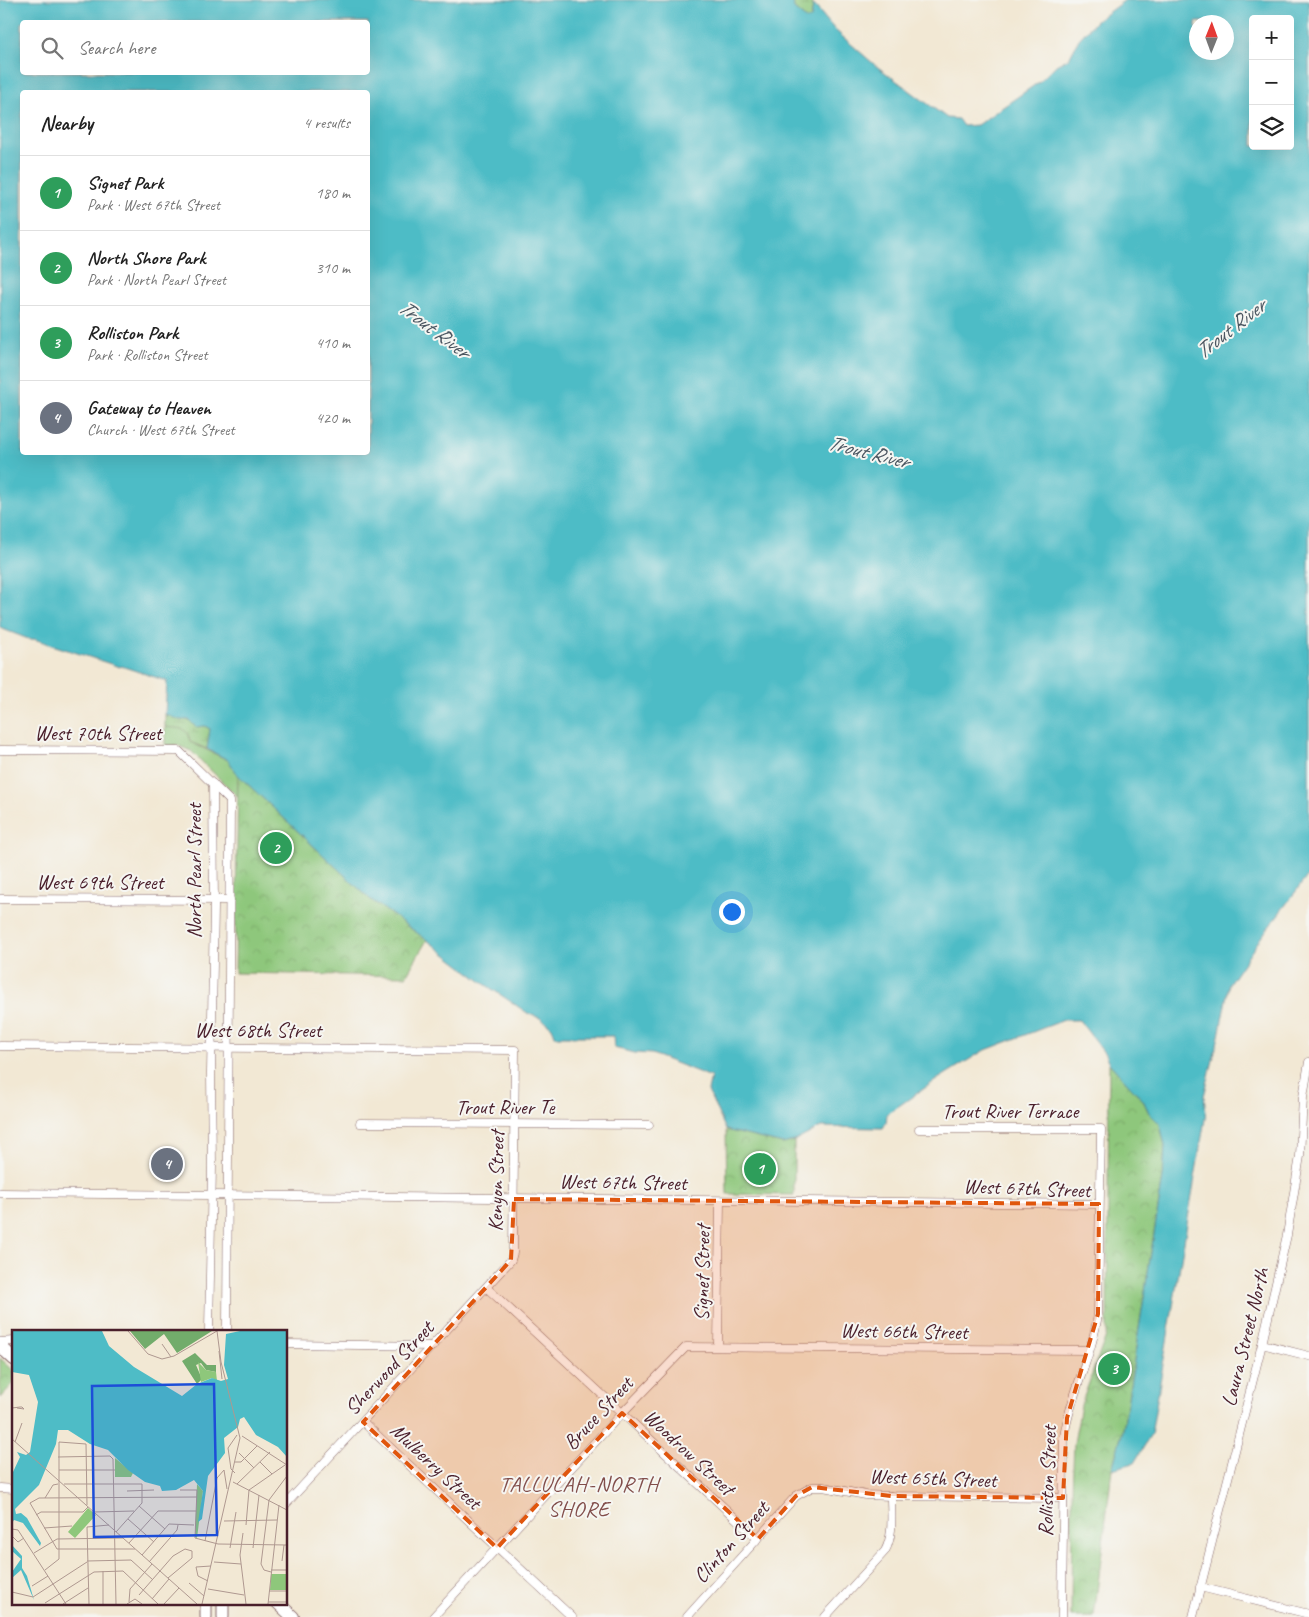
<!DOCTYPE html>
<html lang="en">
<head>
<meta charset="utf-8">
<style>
  :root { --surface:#fff; --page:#f6f6f6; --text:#222; --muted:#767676; --line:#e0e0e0; --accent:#111827 }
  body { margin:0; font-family:Caveat,sans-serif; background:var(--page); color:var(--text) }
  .controls { position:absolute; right:15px; top:15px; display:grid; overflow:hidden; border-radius:5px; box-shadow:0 5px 20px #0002 }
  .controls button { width:45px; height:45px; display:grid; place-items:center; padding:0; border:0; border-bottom:1px solid var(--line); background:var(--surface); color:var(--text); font:25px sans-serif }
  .compass { position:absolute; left:1189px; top:15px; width:45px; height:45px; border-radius:50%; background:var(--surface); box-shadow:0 5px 20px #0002; rotate:1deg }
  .you { position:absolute; left:731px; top:911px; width:18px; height:18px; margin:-12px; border:4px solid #fff; border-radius:50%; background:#1a73e8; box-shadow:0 0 0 8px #1a73e833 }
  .badge { display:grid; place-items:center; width:32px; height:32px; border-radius:50%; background:var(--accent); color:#fff; font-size:16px; font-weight:700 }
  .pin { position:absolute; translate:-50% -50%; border:2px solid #fff; box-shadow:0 1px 5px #0006 }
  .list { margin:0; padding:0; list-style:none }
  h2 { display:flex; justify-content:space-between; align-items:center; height:65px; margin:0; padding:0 20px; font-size:21px }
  h2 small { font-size:16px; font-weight:400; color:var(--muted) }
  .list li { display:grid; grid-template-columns:32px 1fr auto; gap:15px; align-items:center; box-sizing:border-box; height:75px; padding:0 20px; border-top:1px solid var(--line) }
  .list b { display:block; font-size:19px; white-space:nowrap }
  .list p { margin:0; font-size:16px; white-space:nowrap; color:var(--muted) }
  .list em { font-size:16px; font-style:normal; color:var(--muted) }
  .icon { flex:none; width:28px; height:28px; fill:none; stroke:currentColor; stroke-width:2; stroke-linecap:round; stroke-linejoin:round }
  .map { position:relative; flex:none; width:1309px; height:1617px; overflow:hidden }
  .search { position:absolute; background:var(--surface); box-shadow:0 5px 20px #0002; left:20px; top:20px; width:350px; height:55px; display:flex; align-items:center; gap:12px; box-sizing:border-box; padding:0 18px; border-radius:5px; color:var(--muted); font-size:19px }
  .panel { position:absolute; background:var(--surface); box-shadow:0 5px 20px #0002; left:20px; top:90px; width:350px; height:365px; border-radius:5px }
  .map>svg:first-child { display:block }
  .grass { fill:#8ec77b; stroke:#6c7353 }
  .wetland { fill:url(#wetland-marsh); stroke:#6c7353 }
  .park { fill:url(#park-crowns); stroke:#6c7353 }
  .water { fill:#4ebcc6; stroke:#4c6e78; fill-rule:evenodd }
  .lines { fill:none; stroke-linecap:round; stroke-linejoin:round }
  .street-casing { stroke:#856566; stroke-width:9 }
  .secondary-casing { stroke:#856566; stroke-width:13 }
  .primary-casing { stroke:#856566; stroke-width:14 }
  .street { stroke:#fff; stroke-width:8 }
  .secondary { stroke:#fff; stroke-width:11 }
  .primary { stroke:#fff; stroke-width:12 }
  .marked { fill:#e0560e; fill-opacity:0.2; stroke:#e0560e; stroke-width:4; stroke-dasharray:10 6; stroke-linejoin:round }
  .labels { text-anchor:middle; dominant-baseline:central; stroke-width:4; stroke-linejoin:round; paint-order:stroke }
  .street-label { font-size:21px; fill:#4a1f2b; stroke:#f6f6f2 }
  .water-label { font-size:22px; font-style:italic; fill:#4b5661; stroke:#f6f6f2 }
  .neighbourhood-label { font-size:22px; letter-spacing:1px; fill:#824e4b; stroke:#f6f6f2 }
  .inset-road { fill:none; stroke:#af9890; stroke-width:1 }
  .view { fill:#1d4ed8; fill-opacity:0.15; stroke:#1d4ed8; stroke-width:2.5 }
  .inset-edge { fill:none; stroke:#4a1f2b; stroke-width:2.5 }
</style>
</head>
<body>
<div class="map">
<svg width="1309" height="1617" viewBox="0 0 1309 1617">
  <defs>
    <pattern id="wetland-marsh" width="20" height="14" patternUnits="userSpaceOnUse" patternTransform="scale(1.25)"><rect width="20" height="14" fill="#8ec77b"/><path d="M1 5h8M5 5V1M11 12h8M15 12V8" fill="none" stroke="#7caa6a"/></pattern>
    <pattern id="park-crowns" width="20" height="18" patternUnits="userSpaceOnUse" patternTransform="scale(1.25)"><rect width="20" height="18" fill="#8ec77b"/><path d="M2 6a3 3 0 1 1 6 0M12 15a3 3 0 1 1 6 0" fill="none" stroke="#7caa6a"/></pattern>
  </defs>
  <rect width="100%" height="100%" fill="#f6f6f2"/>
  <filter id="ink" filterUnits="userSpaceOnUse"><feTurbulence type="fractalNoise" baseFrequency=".02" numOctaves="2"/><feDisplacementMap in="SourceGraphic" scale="10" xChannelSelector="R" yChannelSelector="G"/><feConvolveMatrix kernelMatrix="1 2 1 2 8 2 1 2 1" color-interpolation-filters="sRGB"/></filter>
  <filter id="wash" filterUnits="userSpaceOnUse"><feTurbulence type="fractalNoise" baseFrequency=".0096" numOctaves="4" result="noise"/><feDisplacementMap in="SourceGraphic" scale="20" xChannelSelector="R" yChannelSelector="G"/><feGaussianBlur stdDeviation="1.12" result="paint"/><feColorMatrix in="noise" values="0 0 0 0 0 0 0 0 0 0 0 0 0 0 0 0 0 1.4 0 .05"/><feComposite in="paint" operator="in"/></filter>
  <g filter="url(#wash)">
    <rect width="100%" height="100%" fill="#f2e8d4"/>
    <path class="grass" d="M165 727C179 728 188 726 190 742L228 760 238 775V797L191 751 177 745H165Z"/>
    <g class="wetland">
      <polygon points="793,0 811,0 813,5 811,19 807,20 794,9"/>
      <path d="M165 714C180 720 197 720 210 729L207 749 190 742C188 726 179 729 165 727Z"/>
    </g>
    <g class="park">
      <polygon points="238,775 370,899 427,940 406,976 235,973"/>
      <polygon points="1109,1063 1143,1100 1149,1113 1160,1124 1165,1146 1163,1177 1123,1430 1112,1469 1094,1617 1071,1617 1072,1492 1074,1443 1081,1405 1107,1333"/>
      <polygon points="726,1130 783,1144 794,1141 794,1195 727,1194"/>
      <polygon points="0,1358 14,1371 14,1383 0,1398"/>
    </g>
    <path class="water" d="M0 0H793L794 9 807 20 811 18 813 5 815 6 835 30 875 65 947 118 958 119 963 126 977 125 1039 82 1056 65 1069 58 1079 39 1096 21 1125 0H1309V874L1262 936 1229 984 1219 1036 1204 1096 1206 1113 1151 1435 1134 1463 1112 1469 1123 1430 1163 1177 1165 1146 1160 1124 1149 1113 1143 1100 1109 1063 1105 1054 1079 1020H1064L983 1051 938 1079 887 1114 886 1123 883 1128 821 1127 797 1140 783 1144 726 1130 708 1091 711 1077 652 1054 635 1053 614 1048 613 1036H555L552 1027 540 1018 529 1014 486 985 427 940 370 899 238 775 228 760 207 749 210 729 205 726 196 727 189 720H179L165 714 167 681 121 666 120 667 34 639 31 640 0 628ZM1253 19H1290V146H1253ZM22 22H368V72H22ZM1196 22H1226V52H1196ZM22 92H368V452H22Z"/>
  </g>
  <g filter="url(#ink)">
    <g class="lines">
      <defs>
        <g id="street">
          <polyline points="0,750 179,751 230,801 227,1331"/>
          <polyline points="0,899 230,900"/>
          <polyline points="0,1046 515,1050 513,1253 511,1260 286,1504"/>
          <polyline points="360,1123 649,1125"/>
          <path d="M919 1129H1101L1098 1314C1092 1357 1070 1395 1064 1437L1062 1617"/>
          <polyline points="0,1193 1099,1204"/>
          <polyline points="487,1288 758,1539"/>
          <polyline points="209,1331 212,1166 211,1073 214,907 213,784"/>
          <polyline points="0,1342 14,1341"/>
          <polyline points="286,1344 433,1346"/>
          <polyline points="1262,1344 1309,1356"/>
          <polyline points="718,1346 720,1201"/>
          <polyline points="363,1422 572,1617"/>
          <polyline points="0,1488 14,1489"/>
          <polyline points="1200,1587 1309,1614"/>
          <polyline points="433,1617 622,1413 686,1347 1089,1350"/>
          <polyline points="687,1617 796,1496 812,1487 823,1487 866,1495 891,1496 1063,1498"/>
          <path d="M825 1617 885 1551C894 1534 891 1515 891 1496"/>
          <polyline points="1193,1617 1262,1344 1287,1235 1300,1156 1303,1097 1309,1062"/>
        </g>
        <g id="secondary">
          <polyline points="206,1617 206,1603"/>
          <polyline points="223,1617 223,1603"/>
        </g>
        <g id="primary">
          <polyline points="0,1346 14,1359"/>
          <polyline points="278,1603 293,1617"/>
        </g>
      </defs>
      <use href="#street" class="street-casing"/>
      <use href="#secondary" class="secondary-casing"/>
      <use href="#primary" class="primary-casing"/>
      <use href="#street" class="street"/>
      <use href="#secondary" class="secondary"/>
      <use href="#primary" class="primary"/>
    </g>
  </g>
  <path class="marked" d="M514 1199 1099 1204 1098 1314 1067 1418 1063 1498 891 1496 812 1487 796 1496 758 1539 622 1413 497 1548 363 1422 511 1260Z"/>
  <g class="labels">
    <g class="street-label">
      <text x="98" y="733">West 70th Street</text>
      <text transform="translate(194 871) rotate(-90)">North Pearl Street</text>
      <text x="100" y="882">West 69th Street</text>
      <text x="258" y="1030">West 68th Street</text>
      <text x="505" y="1107">Trout River Te</text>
      <text x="1010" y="1111">Trout River Terrace</text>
      <text transform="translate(496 1181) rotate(-89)">Kenyon Street</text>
      <text transform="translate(623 1182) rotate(1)">West 67th Street</text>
      <text transform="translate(1027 1188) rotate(2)">West 67th Street</text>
      <text transform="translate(702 1273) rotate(-89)">Signet Street</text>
      <text transform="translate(904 1331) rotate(1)">West 66th Street</text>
      <text transform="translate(1245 1337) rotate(-76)">Laura Street North</text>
      <text transform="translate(389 1368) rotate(-47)">Sherwood Street</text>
      <text transform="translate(598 1413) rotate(-47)">Bruce Street</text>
      <text transform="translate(689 1452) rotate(43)">Woodrow Street</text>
      <text transform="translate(436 1466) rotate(43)">Mulberry Street</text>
      <text transform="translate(933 1478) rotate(2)">West 65th Street</text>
      <text transform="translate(1047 1481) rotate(-88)">Rolliston Street</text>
      <text transform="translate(731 1542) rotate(-48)">Clinton Street</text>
    </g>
    <g class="water-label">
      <text transform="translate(434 329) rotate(37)">Trout River</text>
      <text transform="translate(1230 329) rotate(-38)">Trout River</text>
      <text transform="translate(868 452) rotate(14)">Trout River</text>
    </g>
    <g class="neighbourhood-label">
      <text x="579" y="1484">TALLULAH-NORTH<tspan x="579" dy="25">SHORE</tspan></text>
    </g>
  </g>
  <g transform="translate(12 1330)">
    <rect width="275" height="275" fill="#f2e8d4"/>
    <path d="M118 1H200L165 23 152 4 133 19ZM183 23 195 35H204V42L194 40 189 33 184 35 190 49 185 54 170 31Z" fill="#72ac6b"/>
    <path d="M186 32 194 40 204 42 205 51 200 48 189 52Z" fill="#8ec77b"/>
    <path d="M103 128 121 143 119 147H103ZM185 154 191 161 185 208 183 207ZM76 178 84 185 63 208 56 202ZM259 244H275V260H258Z" fill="#8ec77b"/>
    <path d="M0 1H90L97 16 122 37 170 66 185 54 200 48 209 51 216 49 212 35 214 4 228 1H275V127L266 117 244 105 232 87 228 89 226 97 212 108 213 123 196 146 190 189 186 192 191 161 182 150 164 160 150 161 148 156 133 152 116 140 96 120 78 114 56 100H46L44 114 27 155 3 179 4 184 9 183 15 188 29 213 28 216 11 193 2 190 0 193 1 142 8 127 5 122 14 125 18 122 26 72 17 45 0 42ZM0 215 10 226V238L15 246 22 270 9 240 0 248V242L9 229 0 221Z" fill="#4ebcc6"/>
    <path class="inset-road" d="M116 1 136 24 150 29 162 26 205 1M150 14 159 27M207 21 210 49M0 78 8 77H10L12 79 5 78M230 106 275 135M0 109 185 274M3 112 10 93M227 123 242 138M46 127 98 126 101 129M101 129 104 274M223 132H229L245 116M248 132 260 144M47 140H103M212 140 215 159M223 143 219 139 216 118 225 105M221 152 275 180M52 154H130V173L104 202M225 154 258 122M168 160H185L183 208 206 214 275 215M115 161 142 160M33 168 41 155 46 154M127 176 153 199M82 182 122 181M24 185 29 182H71L76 177M116 189 142 212M212 191 265 190M234 195 237 160 273 135M32 198 60 196M0 199 6 200 54 274M231 203 228 225 234 274M0 206 6 212 12 208M193 211 205 148 212 140M117 213 146 181H184M218 218 224 182M241 218 247 165M123 219H45L18 173 27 168 185 167M22 223 45 209 111 208M130 225 157 194 182 195M75 231 119 230 141 250M270 231 272 215M137 232 165 200 166 195M202 232 229 234M33 240 47 229V112L74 114 75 175M259 240H275M91 241V274M259 242 252 240 249 234 257 170 275 146M196 251 186 246 184 237 199 236M177 253 192 266M20 256 36 246M196 259 232 265M257 261H275M0 262 21 267 75 232M127 265 161 226 173 219 180 221V228L156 248M140 269 157 249M117 272 118 259 140 234M256 272H275M33 273 82 242 111 241 146 274M51 274 76 258M77 274 75 197 97 195M115 274 123 269 130 274M152 274 167 258M190 274 228 108 209 32 205 1M256 274 267 175"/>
    <path class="view" d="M202 54 205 205 82 207 80 56Z"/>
    <rect width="275" height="275" class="inset-edge"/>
  </g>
</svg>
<div class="controls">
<button>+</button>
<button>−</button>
<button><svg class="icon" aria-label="layers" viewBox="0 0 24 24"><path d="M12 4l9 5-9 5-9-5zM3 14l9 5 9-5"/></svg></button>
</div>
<svg class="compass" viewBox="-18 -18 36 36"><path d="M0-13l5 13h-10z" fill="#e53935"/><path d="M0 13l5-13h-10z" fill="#767676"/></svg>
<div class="you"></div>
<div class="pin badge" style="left:760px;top:1169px;background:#2e9e5b">1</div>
<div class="pin badge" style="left:276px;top:848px;background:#2e9e5b">2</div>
<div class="pin badge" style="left:1114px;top:1369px;background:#2e9e5b">3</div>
<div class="pin badge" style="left:167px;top:1164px;background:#6b7280">4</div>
<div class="search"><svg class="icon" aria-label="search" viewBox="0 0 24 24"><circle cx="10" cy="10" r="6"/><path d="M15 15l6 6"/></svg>Search here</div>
<section class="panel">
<h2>Nearby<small>4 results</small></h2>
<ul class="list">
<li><span class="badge" style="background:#2e9e5b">1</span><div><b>Signet Park</b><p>Park · West 67th Street</p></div><em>180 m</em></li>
<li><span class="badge" style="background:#2e9e5b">2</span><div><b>North Shore Park</b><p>Park · North Pearl Street</p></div><em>310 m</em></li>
<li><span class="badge" style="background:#2e9e5b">3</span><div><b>Rolliston Park</b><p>Park · Rolliston Street</p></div><em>410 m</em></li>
<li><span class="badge" style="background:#6b7280">4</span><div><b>Gateway to Heaven</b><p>Church · West 67th Street</p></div><em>420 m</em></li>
</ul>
</section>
</div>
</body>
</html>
